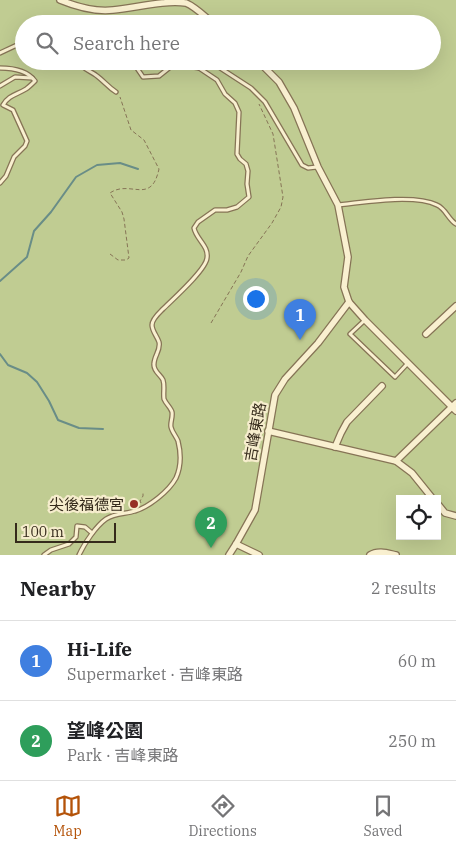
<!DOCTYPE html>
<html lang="en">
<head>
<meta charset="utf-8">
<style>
  :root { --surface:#fff; --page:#f6f6f6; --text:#202124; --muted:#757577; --line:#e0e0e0; --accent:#b45309 }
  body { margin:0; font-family:"IBM Plex Serif","Noto Sans TC",serif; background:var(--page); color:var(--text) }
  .controls { position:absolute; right:15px; bottom:15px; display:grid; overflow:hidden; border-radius:0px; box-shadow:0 5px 20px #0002 }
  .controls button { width:45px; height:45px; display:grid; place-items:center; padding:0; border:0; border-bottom:1px solid var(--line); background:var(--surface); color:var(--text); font:25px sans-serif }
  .scale { position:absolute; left:15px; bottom:12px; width:101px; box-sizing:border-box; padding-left:5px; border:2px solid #352a1b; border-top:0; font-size:14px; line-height:18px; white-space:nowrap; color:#352a1b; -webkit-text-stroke:4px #f6edcd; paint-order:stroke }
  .you { position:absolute; left:255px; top:298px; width:18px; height:18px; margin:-12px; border:4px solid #fff; border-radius:50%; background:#1a73e8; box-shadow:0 0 0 8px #1a73e833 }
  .badge { display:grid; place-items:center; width:32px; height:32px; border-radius:50%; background:var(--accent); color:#fff; font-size:16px; font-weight:700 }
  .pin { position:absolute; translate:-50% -41px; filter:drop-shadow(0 1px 2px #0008) }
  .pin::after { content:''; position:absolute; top:26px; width:18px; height:15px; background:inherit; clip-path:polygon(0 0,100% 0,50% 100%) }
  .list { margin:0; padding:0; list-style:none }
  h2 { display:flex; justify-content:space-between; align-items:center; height:65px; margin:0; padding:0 20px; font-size:21px }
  h2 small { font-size:16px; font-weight:400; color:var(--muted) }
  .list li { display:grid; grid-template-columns:32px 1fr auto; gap:15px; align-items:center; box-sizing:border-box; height:80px; padding:0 20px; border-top:1px solid var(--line) }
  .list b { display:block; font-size:19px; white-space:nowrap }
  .list p { margin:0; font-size:16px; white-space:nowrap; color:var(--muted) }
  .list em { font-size:16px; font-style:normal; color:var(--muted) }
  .icon { flex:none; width:28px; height:28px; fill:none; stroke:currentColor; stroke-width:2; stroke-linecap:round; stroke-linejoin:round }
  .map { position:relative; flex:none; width:456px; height:555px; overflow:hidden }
  .search { position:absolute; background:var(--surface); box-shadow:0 5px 20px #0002; left:15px; right:15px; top:15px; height:55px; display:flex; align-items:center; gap:12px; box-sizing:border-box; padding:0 18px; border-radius:28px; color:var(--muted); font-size:19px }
  .sheet { height:225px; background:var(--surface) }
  nav { display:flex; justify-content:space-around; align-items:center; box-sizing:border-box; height:70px; border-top:1px solid var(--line); background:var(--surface); font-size:14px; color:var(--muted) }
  nav a { display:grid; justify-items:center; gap:2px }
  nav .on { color:var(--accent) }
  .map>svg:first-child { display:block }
  .green { fill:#c0cc92; fill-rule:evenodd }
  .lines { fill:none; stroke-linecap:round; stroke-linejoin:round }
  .stream { stroke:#698d87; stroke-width:2 }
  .service-casing { stroke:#867456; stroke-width:5.5 }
  .minor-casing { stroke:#867456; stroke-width:8 }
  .path { stroke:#867456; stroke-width:1; stroke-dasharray:4 2.5; stroke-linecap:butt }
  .service { stroke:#f9f0d0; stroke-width:3 }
  .minor { stroke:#f9f0d0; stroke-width:5.5 }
  .poi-dot { fill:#962e25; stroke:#f6edcd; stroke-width:2 }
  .labels { text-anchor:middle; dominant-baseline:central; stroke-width:4.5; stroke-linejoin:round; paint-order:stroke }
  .street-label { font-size:15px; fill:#352a1b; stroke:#f6edcd }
  .poi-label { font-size:15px; fill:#352a1b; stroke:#f6edcd; text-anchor:end }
</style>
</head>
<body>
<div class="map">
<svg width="456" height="555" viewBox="0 0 456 555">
  <rect width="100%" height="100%" fill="#eee4bd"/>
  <path class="green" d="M0 0H456V555H0ZM24 24H432V61H24ZM400 499H437V536H400Z"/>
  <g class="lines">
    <g class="stream">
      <polyline points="0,281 27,257 34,231 51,212 76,177 97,165 120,163 138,169"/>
      <polyline points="0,354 8,365 27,373 37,382 49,401 58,420 79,428 103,429"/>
    </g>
    <defs>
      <g id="service">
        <polyline points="0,53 17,45 24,47"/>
        <path d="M78 61C82 69 91 71 97 76 105 82 108 87 116 92"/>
        <path d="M0 68C12 68 27 70 35 81 32 84 29 87 26 89 16 95 9 95 3 105L13 110 27 141 25 146 14 157 6 176 0 183"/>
        <polyline points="199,68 206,63 214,64 251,88 265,102 302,165 308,168 317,167"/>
        <polyline points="0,86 15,77 32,78"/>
        <path d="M339 205C364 202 415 194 437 205 446 209 448 219 456 224"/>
        <polyline points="365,320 350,334 395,377 408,363"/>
        <polyline points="44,555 51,550 69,544 76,537 77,526 85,527 92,533"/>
        <path d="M79 555C84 544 96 526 106 519 115 513 126 514 135 511 149 507 169 491 176 478 181 467 181 453 178 441 176 436 172 432 171 427 170 423 173 417 172 412 171 408 166 404 164 399 163 393 165 386 163 380 161 375 153 371 154 364 154 356 161 350 159 342 157 336 152 331 152 325 152 319 159 313 163 309 172 300 206 270 207 258 209 246 196 239 194 228L198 222 215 210H227L237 207 249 197 247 184 248 171 246 164 240 159 237 154 239 112 235 103 225 94 217 80 199 68 174 64 159 76 143 77 141 74 132 61"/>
      </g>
      <g id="minor">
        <path d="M60 0C77 7 95 12 113 10 136 8 163 0 186 3 196 7 205 17 214 24"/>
        <polyline points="258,61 279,82 294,108 318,167 338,205 348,257 344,287 349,302 365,320 456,411"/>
        <polyline points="426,334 456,306"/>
        <polyline points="268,431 396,461 412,473 433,499"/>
        <polyline points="335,447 341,433 347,422 382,386"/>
        <polyline points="396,461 456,403"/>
        <polyline points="437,503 445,513 456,516"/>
        <polyline points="236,544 259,555"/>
        <polyline points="229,555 236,544 255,510 275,395 285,379 318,343 349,302"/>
        <path d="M370 555C378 550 387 553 396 555"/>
      </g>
    </defs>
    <use href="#service" class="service-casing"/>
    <use href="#minor" class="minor-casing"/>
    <g class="path">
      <path d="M110 254 118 260H126L129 258 124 219 122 212 110 193C130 179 151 206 159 169L144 140 131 130 120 97"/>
      <polyline points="211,323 241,272 248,256 272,223 281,207 283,197 273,134 259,104"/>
      <polyline points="141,503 140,501 143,496 143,493"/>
    </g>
    <use href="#service" class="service"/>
    <use href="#minor" class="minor"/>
  </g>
  <circle class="poi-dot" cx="134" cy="504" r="5"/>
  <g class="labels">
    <g class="street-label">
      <text transform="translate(255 432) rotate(-80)">吉峰東路</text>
    </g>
    <g class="poi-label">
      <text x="124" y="504">尖後福德宮</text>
    </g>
  </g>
</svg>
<div class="controls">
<button><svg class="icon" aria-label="locate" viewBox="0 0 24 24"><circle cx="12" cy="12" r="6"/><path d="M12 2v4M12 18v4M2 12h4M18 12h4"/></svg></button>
</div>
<div class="scale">100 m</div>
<div class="you"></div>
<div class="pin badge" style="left:300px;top:340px;background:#3f7fe0">1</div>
<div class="pin badge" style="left:211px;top:548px;background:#2e9e5b">2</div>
<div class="search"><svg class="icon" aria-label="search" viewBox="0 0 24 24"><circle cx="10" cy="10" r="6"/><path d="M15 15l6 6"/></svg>Search here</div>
</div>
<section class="sheet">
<h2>Nearby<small>2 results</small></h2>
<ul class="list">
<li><span class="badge" style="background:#3f7fe0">1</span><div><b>Hi-Life</b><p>Supermarket · 吉峰東路</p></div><em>60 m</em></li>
<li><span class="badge" style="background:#2e9e5b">2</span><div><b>望峰公園</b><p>Park · 吉峰東路</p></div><em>250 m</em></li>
</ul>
</section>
<nav>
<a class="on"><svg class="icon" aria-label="map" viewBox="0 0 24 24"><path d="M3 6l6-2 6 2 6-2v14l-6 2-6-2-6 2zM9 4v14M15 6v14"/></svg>Map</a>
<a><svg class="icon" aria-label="directions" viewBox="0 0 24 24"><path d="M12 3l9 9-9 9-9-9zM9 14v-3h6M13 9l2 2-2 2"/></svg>Directions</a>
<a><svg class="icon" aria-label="saved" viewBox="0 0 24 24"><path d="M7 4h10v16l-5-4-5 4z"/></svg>Saved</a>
</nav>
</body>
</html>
